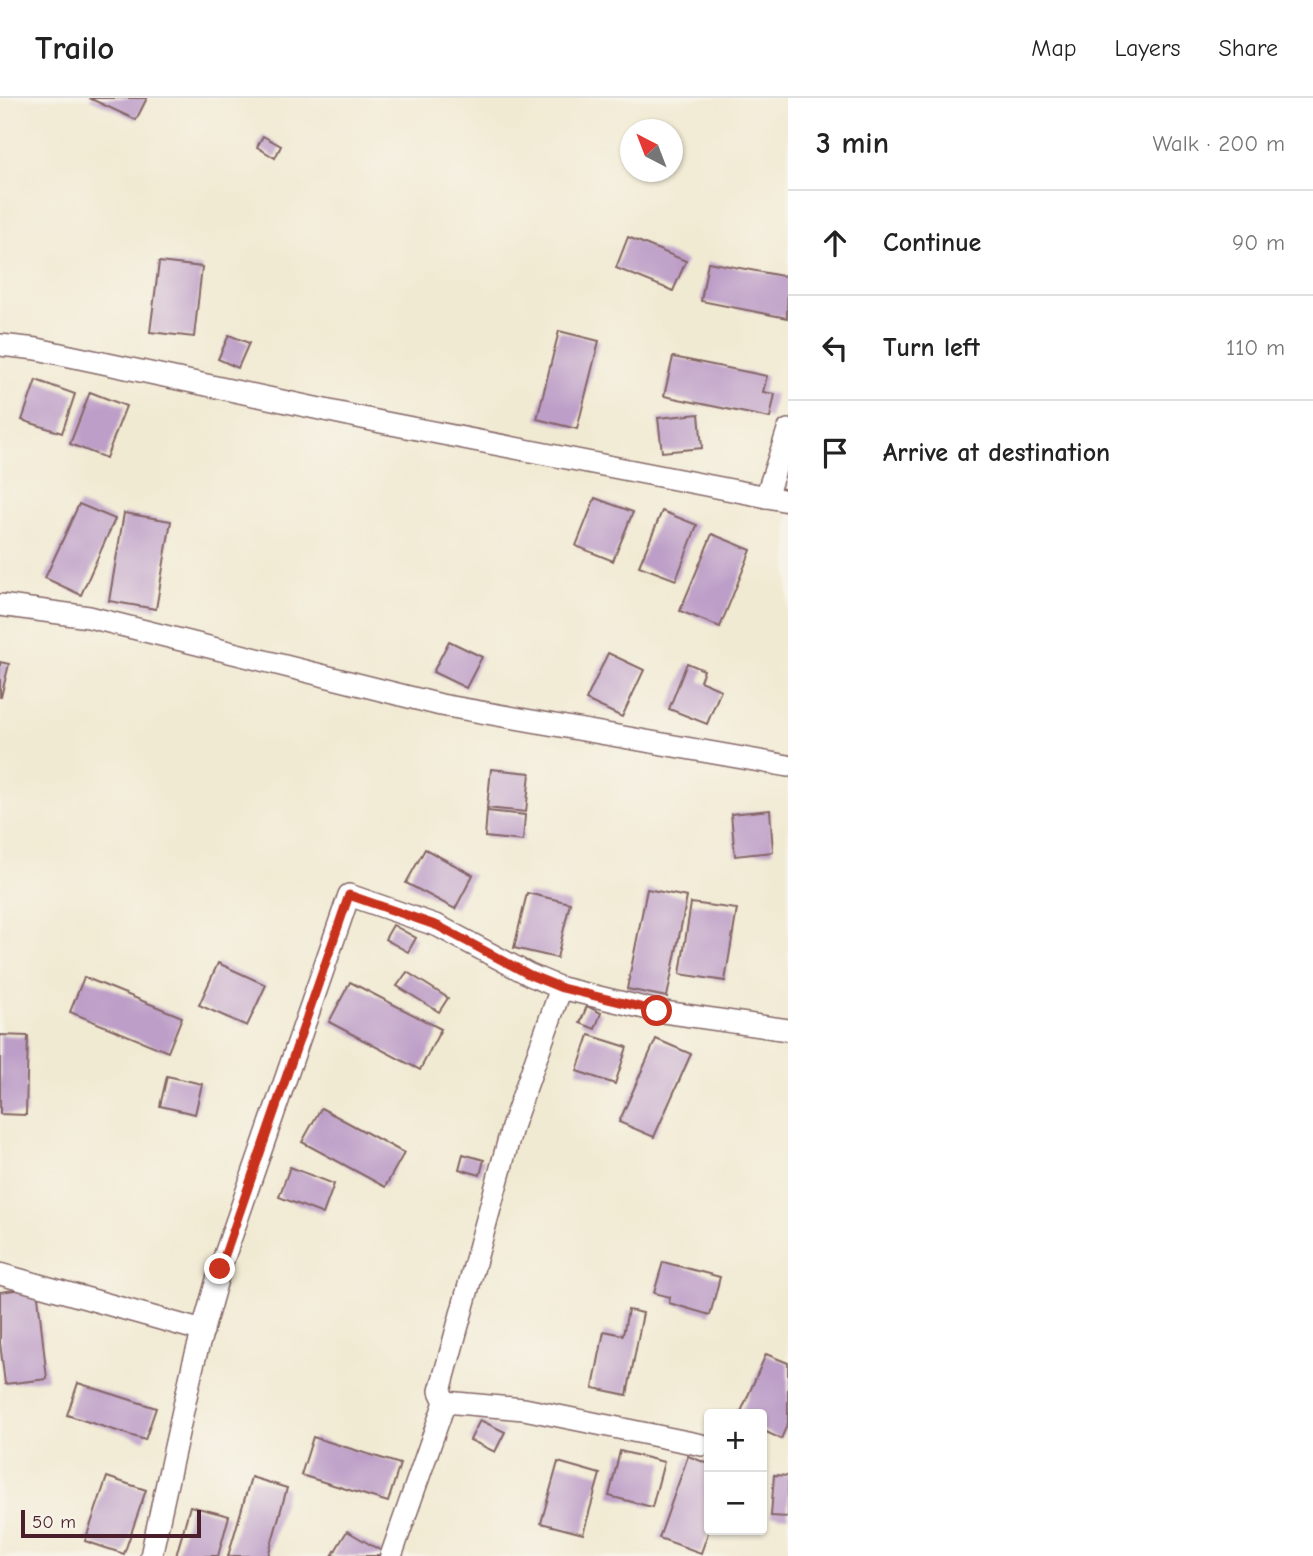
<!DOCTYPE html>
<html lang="en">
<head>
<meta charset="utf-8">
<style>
  :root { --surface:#fff; --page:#f6f6f6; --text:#222; --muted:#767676; --line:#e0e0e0 }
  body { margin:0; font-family:"Comic Neue",sans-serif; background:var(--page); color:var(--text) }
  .controls { position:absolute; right:21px; bottom:21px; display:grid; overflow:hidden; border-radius:7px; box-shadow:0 2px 5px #0004 }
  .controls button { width:63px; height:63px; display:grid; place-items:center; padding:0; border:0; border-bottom:2px solid var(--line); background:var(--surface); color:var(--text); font:35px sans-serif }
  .compass { position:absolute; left:620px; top:21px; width:63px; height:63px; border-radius:50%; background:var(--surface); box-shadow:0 2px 5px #0004; rotate:318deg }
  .scale { position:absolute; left:21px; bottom:18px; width:180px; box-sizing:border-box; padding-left:7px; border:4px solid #4a1f2b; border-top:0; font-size:19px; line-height:24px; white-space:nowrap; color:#4a1f2b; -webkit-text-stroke:5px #f7f3e8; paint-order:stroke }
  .stop { position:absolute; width:21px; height:21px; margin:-16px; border:5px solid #c8321e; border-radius:50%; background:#fff }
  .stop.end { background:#c8321e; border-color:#fff; box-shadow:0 2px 7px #0008 }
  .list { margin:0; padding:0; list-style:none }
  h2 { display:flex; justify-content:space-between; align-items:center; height:91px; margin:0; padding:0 28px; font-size:30px }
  h2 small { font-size:23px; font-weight:400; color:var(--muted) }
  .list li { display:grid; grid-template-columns:46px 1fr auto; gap:21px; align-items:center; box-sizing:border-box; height:105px; padding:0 28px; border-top:2px solid var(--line) }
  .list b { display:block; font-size:26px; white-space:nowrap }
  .list em { font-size:23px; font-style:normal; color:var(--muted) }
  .icon { flex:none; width:38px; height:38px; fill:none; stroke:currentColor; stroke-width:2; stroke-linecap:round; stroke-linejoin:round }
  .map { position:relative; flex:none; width:788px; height:1458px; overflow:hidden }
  header { display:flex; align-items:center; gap:42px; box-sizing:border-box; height:98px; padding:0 35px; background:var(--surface); border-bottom:2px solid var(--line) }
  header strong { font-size:33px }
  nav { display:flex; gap:38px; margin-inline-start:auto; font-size:24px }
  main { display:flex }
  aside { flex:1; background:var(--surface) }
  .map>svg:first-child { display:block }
  .building { fill:#bd9ec8 }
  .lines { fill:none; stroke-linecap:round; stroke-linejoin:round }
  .street-casing { stroke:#846666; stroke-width:24 }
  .street { stroke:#fff; stroke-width:21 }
  .route { stroke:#c8321e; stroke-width:9 }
</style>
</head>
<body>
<header>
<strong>Trailo</strong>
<nav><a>Map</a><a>Layers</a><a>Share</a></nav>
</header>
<main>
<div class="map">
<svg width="788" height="1458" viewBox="0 0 788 1458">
  <rect width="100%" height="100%" fill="#f7f3e8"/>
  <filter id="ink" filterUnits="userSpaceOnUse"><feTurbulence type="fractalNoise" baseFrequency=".0143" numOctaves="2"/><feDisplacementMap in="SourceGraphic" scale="14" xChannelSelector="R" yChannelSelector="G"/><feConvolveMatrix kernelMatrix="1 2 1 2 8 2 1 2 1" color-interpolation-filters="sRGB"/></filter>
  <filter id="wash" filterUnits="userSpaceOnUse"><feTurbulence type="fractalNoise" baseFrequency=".00686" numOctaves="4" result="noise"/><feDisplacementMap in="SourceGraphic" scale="28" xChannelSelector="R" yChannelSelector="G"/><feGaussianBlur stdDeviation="1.57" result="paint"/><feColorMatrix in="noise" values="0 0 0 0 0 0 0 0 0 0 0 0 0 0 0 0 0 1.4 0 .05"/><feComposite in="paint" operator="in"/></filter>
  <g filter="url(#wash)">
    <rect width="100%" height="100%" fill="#f1ead3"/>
    <g id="blocks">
      <g class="building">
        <polygon points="89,0 147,0 136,22"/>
        <polygon points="263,38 281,48 275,60 257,49"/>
        <polygon points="628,139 686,163 673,193 616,170"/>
        <polygon points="159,164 202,169 194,239 150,234"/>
        <polygon points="708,164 788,179 787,220 701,203"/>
        <polygon points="559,233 599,243 577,331 537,321"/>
        <polygon points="229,237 249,245 238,270 218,261"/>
        <polygon points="673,259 767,278 763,294 775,296 770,320 664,298"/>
        <polygon points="36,282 75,296 62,335 22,322"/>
        <polygon points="90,294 126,308 106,360 70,346"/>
        <polygon points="699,316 702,350 662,354 658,320"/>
        <polygon points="595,400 633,414 613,463 576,448"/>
        <polygon points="79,406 115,421 81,497 45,480"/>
        <polygon points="662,413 697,427 676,482 639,468"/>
        <polygon points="124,415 171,423 156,511 109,503"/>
        <polygon points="712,436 751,452 720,529 680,513"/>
        <polygon points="449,543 482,559 466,590 433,574"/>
        <polygon points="608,555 644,572 622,619 586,602"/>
        <polygon points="0,564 9,566 1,599 0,599"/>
        <polygon points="687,565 704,572 700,583 721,592 707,626 669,611"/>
        <polygon points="491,671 530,675 526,714 487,710"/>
        <polygon points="770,712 773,754 735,758 731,716"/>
        <polygon points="487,713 525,717 523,743 485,739"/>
        <polygon points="425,751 473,777 455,811 406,785"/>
        <polygon points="647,791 687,799 667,899 627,891"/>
        <polygon points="527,795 570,805 557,860 514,850"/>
        <polygon points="691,805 737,811 725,883 680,876"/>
        <polygon points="393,827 416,840 408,854 385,841"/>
        <polygon points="218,865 266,887 247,928 199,907"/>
        <polygon points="407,874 448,900 439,914 397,888"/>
        <polygon points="84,879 182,919 168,954 70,914"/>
        <polygon points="350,884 441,931 420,972 329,924"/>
        <polygon points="587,908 601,915 595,931 580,925"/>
        <polygon points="0,937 28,938 26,1017 0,1016"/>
        <polygon points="589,937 627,949 615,986 577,973"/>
        <polygon points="656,941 691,956 654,1039 619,1024"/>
        <polygon points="167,978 202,986 195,1016 160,1008"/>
        <polygon points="321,1010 404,1055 385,1089 302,1044"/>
        <polygon points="463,1056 484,1062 480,1077 459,1071"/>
        <polygon points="290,1069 334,1086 323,1116 279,1099"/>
        <polygon points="663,1164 720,1179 710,1217 669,1205 670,1199 654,1195"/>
        <polygon points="37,1189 47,1281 5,1286 0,1245 0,1194"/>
        <polygon points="628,1212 643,1215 627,1297 593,1290 604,1233 623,1237"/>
        <polygon points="766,1256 788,1265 788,1325 781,1341 762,1332 762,1316 740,1316"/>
        <polygon points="78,1285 156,1310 145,1342 67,1317"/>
        <polygon points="480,1322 505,1334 495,1354 470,1342"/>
        <polygon points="313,1339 400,1366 388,1404 301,1377"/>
        <polygon points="620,1353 664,1364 652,1409 609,1398"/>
        <polygon points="688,1358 709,1366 709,1432 701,1455 659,1440"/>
        <polygon points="558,1364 600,1376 583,1436 541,1425"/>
        <polygon points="774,1377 788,1378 788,1419 771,1418"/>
        <polygon points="107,1379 146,1392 124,1456 85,1443"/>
        <polygon points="251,1379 287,1390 268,1458 228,1458"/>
        <polygon points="190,1408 229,1418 218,1458 176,1458"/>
        <polygon points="347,1433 383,1454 380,1458 332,1458"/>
      </g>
    </g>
  </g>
  <g filter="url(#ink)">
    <use href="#blocks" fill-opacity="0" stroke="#846666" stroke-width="2"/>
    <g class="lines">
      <defs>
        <g id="street">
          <polyline points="0,247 37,251 381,324 788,403"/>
          <polyline points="766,399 788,332"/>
          <polyline points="0,507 89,519 441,607 788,668"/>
          <polyline points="0,1176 203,1233"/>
          <polyline points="445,1304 524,1311 702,1347"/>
          <polyline points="151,1458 193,1267 220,1171 349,797 438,828 530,877 561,890 657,913 788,932"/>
          <polyline points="391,1458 445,1304 440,1293 513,1026 561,890"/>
        </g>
      </defs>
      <use href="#street" class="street-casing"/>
      <use href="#street" class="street"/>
    </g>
  </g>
  <g class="lines" filter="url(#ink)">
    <polyline class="route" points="220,1171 349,797 438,828 530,877 562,890 657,913"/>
  </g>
</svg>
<div class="controls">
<button>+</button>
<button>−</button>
</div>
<svg class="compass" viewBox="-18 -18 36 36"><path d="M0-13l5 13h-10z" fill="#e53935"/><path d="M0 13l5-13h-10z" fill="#767676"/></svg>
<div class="scale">50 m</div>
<div class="stop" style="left:657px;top:913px"></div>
<div class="stop end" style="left:220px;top:1171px"></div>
</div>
<aside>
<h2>3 min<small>Walk · 200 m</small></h2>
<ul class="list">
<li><svg class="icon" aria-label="ahead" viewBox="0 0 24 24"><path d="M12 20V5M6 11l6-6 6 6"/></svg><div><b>Continue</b></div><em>90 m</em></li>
<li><svg class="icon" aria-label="left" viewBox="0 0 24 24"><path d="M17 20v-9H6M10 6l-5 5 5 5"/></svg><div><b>Turn left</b></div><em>110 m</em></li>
<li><svg class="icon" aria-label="arrive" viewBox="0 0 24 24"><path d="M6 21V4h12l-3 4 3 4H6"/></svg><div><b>Arrive at destination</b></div></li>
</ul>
</aside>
</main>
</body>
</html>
